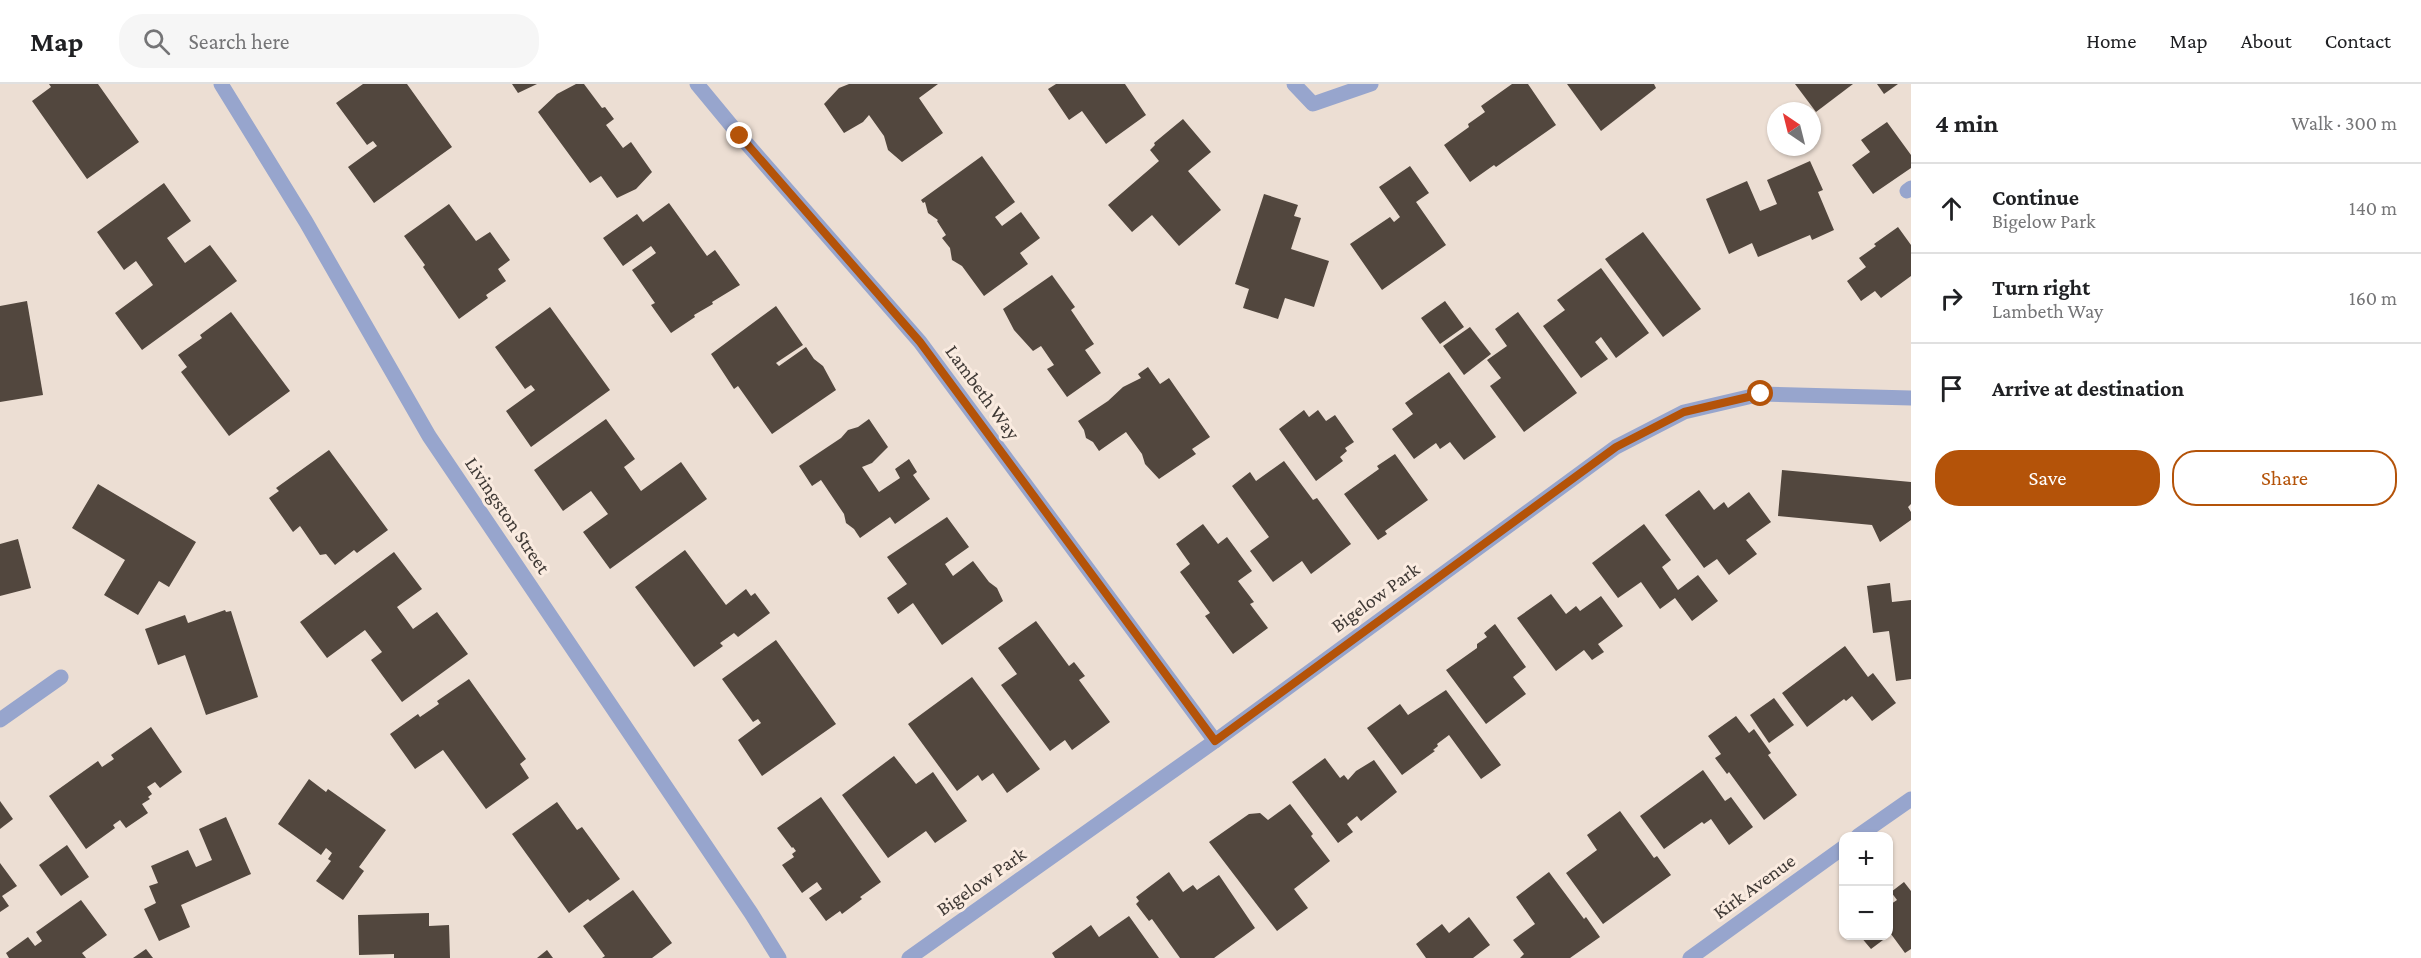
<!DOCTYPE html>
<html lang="en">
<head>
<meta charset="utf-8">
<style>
  :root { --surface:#fff; --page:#f6f6f6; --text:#202124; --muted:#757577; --line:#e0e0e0; --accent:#b45309 }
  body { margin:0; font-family:"Crimson Pro",serif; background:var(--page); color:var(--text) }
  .controls { position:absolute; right:18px; bottom:18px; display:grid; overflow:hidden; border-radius:12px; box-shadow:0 2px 4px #0004 }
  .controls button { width:54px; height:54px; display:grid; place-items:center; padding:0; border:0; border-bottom:2px solid var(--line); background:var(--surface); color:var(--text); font:30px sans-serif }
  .compass { position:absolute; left:1767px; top:18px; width:54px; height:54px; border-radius:50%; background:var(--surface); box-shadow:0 2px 4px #0004; rotate:325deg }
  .stop { position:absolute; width:18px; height:18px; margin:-14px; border:4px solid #b45309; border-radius:50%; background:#fff }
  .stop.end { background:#b45309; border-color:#fff; box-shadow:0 2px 6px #0008 }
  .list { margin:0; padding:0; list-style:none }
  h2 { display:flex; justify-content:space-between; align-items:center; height:78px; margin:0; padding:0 24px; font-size:26px }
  h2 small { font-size:20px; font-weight:400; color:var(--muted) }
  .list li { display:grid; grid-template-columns:39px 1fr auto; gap:18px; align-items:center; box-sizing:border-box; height:90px; padding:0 24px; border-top:2px solid var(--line) }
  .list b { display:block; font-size:22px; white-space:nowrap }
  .list p { margin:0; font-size:20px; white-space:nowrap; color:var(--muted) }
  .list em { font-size:20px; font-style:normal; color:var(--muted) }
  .actions { display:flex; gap:12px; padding:18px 24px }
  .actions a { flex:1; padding:14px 0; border:2px solid var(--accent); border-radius:24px; text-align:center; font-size:21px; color:var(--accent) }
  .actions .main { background:var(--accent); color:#fff }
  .icon { flex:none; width:33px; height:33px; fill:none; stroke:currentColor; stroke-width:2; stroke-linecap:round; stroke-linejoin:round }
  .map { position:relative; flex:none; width:1911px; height:874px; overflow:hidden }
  header { display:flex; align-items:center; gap:36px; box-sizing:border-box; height:84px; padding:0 30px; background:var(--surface); border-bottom:2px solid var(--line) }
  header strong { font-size:28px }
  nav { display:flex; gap:33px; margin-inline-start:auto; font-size:21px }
  .search { width:420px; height:54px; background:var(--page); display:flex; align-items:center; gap:15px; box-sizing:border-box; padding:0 21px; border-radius:24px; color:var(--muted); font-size:22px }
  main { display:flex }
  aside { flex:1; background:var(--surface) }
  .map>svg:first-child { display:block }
  .building { fill:#52473e }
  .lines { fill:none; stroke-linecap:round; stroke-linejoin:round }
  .lane { stroke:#97a5cd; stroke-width:15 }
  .street { stroke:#97a5cd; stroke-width:15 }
  .route { stroke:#b45309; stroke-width:8 }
  .labels { text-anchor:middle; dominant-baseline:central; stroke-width:6; stroke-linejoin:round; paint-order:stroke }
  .street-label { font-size:20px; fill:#3f3935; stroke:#faebe0 }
</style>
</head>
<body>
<header>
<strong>Map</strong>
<div class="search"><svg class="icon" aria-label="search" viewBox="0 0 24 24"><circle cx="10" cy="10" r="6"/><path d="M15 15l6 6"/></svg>Search here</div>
<nav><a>Home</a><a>Map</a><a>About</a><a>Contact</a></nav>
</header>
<main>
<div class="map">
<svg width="1911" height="874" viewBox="0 0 1911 874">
  <rect width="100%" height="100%" fill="#ecded3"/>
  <g class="building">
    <polygon points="49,0 98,0 139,58 87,95 32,17 51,3"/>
    <polygon points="363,0 407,0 452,63 374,119 348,83 377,62 373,57 367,61 336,19"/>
    <polygon points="512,0 537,0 518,9"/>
    <polygon points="576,0 584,0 602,24 605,23 614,35 606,41 623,64 631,58 652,88 636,105 617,114 601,92 590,99 538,28 557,10"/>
    <polygon points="849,0 938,0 919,14 943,49 902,78 888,66 884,52 869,31 863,38 844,49 824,20 839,4"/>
    <polygon points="1056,0 1125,0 1146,31 1106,60 1082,27 1069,36 1048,5"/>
    <polygon points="1512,0 1528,0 1556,41 1496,83 1494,81 1470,98 1444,61 1469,43 1468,40 1485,28 1481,22"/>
    <polygon points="1567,0 1654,0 1656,4 1601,47"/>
    <polygon points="1795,0 1853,0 1816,28"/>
    <polygon points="1877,0 1898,0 1884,10"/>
    <polygon points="1183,35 1211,68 1188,87 1221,126 1179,162 1152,131 1132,148 1108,121 1159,77 1150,66 1155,61 1154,59"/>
    <polygon points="1887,38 1911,71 1911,84 1873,110 1852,81 1870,68 1861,56"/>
    <polygon points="982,72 1015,118 995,133 1002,142 1021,128 1040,154 1020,169 1028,180 984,212 962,182 952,176 950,164 942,154 946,151 937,137 938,136 928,129 925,118 923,119 921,116"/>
    <polygon points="1810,77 1823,106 1818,108 1834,146 1812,156 1810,151 1758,173 1752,159 1729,170 1706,115 1747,97 1760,127 1777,120 1767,96"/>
    <polygon points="1410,82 1429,109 1416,118 1446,161 1382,206 1350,160 1390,133 1394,138 1400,133 1379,103"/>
    <polygon points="164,99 191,137 167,154 185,179 210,161 237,197 142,266 115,229 153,201 136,177 124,186 97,148"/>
    <polygon points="1264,110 1298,121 1294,132 1301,134 1291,165 1329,177 1314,223 1285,214 1278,235 1243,224 1249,205 1235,200"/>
    <polygon points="669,119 707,172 715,166 740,201 712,218 713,220 694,231 695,233 671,249 651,221 655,219 632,186 656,169 651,162 623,182 603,154 637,130 643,138"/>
    <polygon points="449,120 476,157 490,148 510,176 498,185 506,197 486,211 488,214 459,235 423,183 425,181 404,152"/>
    <polygon points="1898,143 1911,161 1911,192 1881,214 1875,207 1861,217 1847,197 1866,183 1859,174 1876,162 1874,160"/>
    <polygon points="1643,148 1701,225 1663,253 1605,175"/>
    <polygon points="1601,184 1649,249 1616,274 1601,253 1595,258 1608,275 1581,294 1543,242 1565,226 1557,216"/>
    <polygon points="1052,191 1075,223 1071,226 1094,260 1085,266 1101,289 1067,313 1047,285 1054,281 1041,262 1033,267 1014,246 1003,225"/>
    <polygon points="27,217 43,311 0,318 0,222"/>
    <polygon points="1445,217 1464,243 1440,260 1421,234"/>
    <polygon points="776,222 803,261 776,279 779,282 806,263 814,275 823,282 836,306 772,350 738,302 734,305 711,270"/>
    <polygon points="550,223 610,306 531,363 506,327 535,306 531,301 525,305 495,263"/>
    <polygon points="231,228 290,307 229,352 181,288 187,283 178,271 202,254 200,251"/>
    <polygon points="1518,228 1577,309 1524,348 1490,302 1501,294 1487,276 1507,262 1495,245"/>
    <polygon points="1470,243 1491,270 1464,291 1443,262"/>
    <polygon points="1148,283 1160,300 1169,294 1210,353 1192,365 1196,370 1159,395 1145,380 1142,370 1126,348 1099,367 1093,358 1086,354 1084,346 1078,337 1108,317 1123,303 1141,294 1138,290"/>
    <polygon points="1449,288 1496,353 1464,376 1450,358 1440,365 1436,359 1414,375 1392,345 1413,330 1405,319"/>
    <polygon points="1304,326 1309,333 1318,326 1326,337 1335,331 1354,358 1345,364 1347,367 1340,373 1343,377 1316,397 1279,345"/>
    <polygon points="606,335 635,375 624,383 641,407 681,378 707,415 610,485 583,448 608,430 591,407 563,427 534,386"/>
    <polygon points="869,335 888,363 872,379 862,383 879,408 900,394 895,385 909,375 917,388 913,391 930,415 895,440 890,433 860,454 854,445 846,439 844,430 821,396 812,402 799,382 841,354 848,346 858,343"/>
    <polygon points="329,366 388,446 357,469 354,466 335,481 326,470 320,471 300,442 293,448 269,414 279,407 276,404"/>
    <polygon points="1395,370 1428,416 1385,447 1387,450 1378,456 1344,410 1379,385 1377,382"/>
    <polygon points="1284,377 1313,416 1317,414 1351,460 1311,490 1302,477 1273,498 1250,467 1269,453 1232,402 1250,388 1256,397"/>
    <polygon points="1782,386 1911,398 1911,420 1908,423 1911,428 1911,436 1880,458 1872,441 1778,432"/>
    <polygon points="98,400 196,458 169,503 159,497 138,531 104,511 125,476 72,444"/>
    <polygon points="1699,406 1714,426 1724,418 1728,424 1749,408 1771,438 1746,456 1757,470 1729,491 1717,475 1704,484 1665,431"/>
    <polygon points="947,433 969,463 945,480 953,492 973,477 989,498 997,504 1003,517 942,561 913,519 898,530 887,514 907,500 887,473"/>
    <polygon points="1203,440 1218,460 1227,453 1252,487 1238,497 1254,518 1250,520 1268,544 1233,570 1205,532 1210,529 1180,488 1190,480 1176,460"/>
    <polygon points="1644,440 1671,476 1662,483 1678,506 1698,491 1718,517 1692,537 1675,514 1660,525 1641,498 1618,514 1592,479"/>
    <polygon points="18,455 31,504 0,512 0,460"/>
    <polygon points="685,466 726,521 746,505 751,512 755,509 770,529 738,553 734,549 720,559 723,562 694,583 635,503"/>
    <polygon points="394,468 422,505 397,523 413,545 437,528 468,570 402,618 371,576 382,568 365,546 327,574 300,538"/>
    <polygon points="1890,499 1892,518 1911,516 1911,595 1896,597 1889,547 1873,549 1867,502"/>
    <polygon points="1551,510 1566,530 1576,522 1580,527 1601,512 1623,542 1598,560 1604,568 1592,576 1584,566 1556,587 1517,534"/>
    <polygon points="225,526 226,528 231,527 258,613 206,631 185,571 158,581 145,545 185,531 188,539"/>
    <polygon points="1036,537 1069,582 1074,578 1085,592 1079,596 1110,638 1072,666 1065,656 1050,667 1001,601 1017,590 998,564"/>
    <polygon points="1495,540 1526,583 1513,593 1526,610 1486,640 1446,586 1477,564 1477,560 1487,553 1484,549"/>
    <polygon points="776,556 836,640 762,692 738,656 761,639 758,635 753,638 722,595"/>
    <polygon points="1845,562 1868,593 1873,589 1896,619 1872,637 1852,612 1846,617 1844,615 1807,643 1782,609"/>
    <polygon points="972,593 1040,685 1007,709 993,689 982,697 978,691 957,707 908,640"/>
    <polygon points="469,595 526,675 520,680 529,694 486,725 443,666 415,685 390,650 418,630 420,633 439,620 437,617"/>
    <polygon points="1446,606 1501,681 1481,695 1449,651 1437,660 1438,662 1433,666 1435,667 1402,691 1367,644 1400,620 1408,631"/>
    <polygon points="1774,614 1794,641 1769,659 1750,631"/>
    <polygon points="1736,632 1749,649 1754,645 1771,669 1768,671 1797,711 1764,736 1729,688 1727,690 1715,674 1721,670 1708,652"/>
    <polygon points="151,643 182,688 160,704 155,698 147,703 152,710 148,713 150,715 142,720 148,729 126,744 120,736 113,741 115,744 86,765 49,712 98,677 102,683 114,675 111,671"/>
    <polygon points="894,672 916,700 933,688 967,737 935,759 926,747 888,774 842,711"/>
    <polygon points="1325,674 1340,694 1344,691 1348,696 1356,687 1374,676 1397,708 1361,737 1357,732 1347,740 1353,748 1338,759 1292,698"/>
    <polygon points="1703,686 1725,717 1731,713 1753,743 1729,761 1711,735 1704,740 1702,738 1664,765 1640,732"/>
    <polygon points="309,695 326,708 328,705 386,746 359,783 364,787 343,816 316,797 331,777 328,775 332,769 326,764 321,771 278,740"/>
    <polygon points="821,713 881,798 860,813 862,815 842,830 840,827 826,837 809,814 822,805 817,798 802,809 782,781 794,773 792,770 796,767 793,763 792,764 777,744"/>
    <polygon points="0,717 13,735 0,745"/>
    <polygon points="557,718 577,746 582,743 620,795 590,817 588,815 569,829 512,750"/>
    <polygon points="1290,720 1313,750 1311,752 1330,777 1294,805 1308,824 1277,847 1209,758 1249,730 1260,729 1268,736"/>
    <polygon points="1620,727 1654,774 1657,772 1671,791 1603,840 1566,789 1597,766 1587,751"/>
    <polygon points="226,733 251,790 181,821 190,843 159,857 144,825 156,819 149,802 158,799 151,782 188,766 196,783 212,776 199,745"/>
    <polygon points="67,761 89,793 61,812 39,781"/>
    <polygon points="0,779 17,802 2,812 9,822 0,828"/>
    <polygon points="1169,788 1183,808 1193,801 1197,806 1219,791 1255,844 1214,874 1180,874 1152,835 1149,837 1136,820 1139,817 1136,813"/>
    <polygon points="1549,788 1584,835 1586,833 1600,853 1570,874 1520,874 1524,870 1513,856 1535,840 1516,813"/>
    <polygon points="1904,798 1911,807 1911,865 1905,869 1891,850 1871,865 1860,852 1888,852 1888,822 1897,816 1891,808"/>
    <polygon points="633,806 672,859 652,874 602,874 605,872 583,842"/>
    <polygon points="81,816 107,851 82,869 86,874 9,874 6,869 28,853 35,862 42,857 36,848"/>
    <polygon points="429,829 429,842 449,841 450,874 394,874 394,870 359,871 358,831"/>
    <polygon points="1129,832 1159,874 1055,874 1052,869 1091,841 1099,853"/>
    <polygon points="1469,833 1490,861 1473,874 1426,874 1416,860 1442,840 1449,849"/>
    <polygon points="146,865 153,874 133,874"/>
    <polygon points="547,866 553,874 537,874"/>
  </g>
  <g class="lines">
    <polyline class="lane" points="1907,107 1911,104"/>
    <g class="street">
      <polyline points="221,0 306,138 429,352 751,829 779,874"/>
      <polyline points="697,0 740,52 920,258 1215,657"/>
      <polyline points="1294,0 1313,20 1371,0"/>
      <polyline points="0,636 61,593"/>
      <polyline points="1858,752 1911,715"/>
      <polyline points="909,874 1215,657 1616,363 1684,328 1761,310 1911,314"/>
      <polyline points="1690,874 1844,763"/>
    </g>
  </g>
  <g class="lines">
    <polyline class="route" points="740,52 920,258 1215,657 1616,363 1684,328 1761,310"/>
  </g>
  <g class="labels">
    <g class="street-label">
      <text transform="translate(983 308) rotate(54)">Lambeth Way</text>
      <text transform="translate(508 431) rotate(56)">Livingston Street</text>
      <text transform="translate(1375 513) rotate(-36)">Bigelow Park</text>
      <text transform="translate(981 797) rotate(-35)">Bigelow Park</text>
      <text transform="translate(1754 802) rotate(-36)">Kirk Avenue</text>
    </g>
  </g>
</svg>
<div class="controls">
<button>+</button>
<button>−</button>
</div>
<svg class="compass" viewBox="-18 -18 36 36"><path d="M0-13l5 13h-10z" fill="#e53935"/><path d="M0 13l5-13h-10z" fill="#757577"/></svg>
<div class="stop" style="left:1761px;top:310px"></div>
<div class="stop end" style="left:740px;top:52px"></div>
</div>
<aside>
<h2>4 min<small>Walk · 300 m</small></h2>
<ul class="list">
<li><svg class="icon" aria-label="ahead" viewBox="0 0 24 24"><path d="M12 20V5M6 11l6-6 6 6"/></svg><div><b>Continue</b><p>Bigelow Park</p></div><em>140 m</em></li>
<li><svg class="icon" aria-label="right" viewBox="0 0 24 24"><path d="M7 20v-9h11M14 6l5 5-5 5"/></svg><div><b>Turn right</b><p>Lambeth Way</p></div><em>160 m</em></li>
<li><svg class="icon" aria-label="arrive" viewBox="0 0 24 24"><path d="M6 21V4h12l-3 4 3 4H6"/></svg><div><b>Arrive at destination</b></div></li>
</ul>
<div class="actions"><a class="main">Save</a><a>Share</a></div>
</aside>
</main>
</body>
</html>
